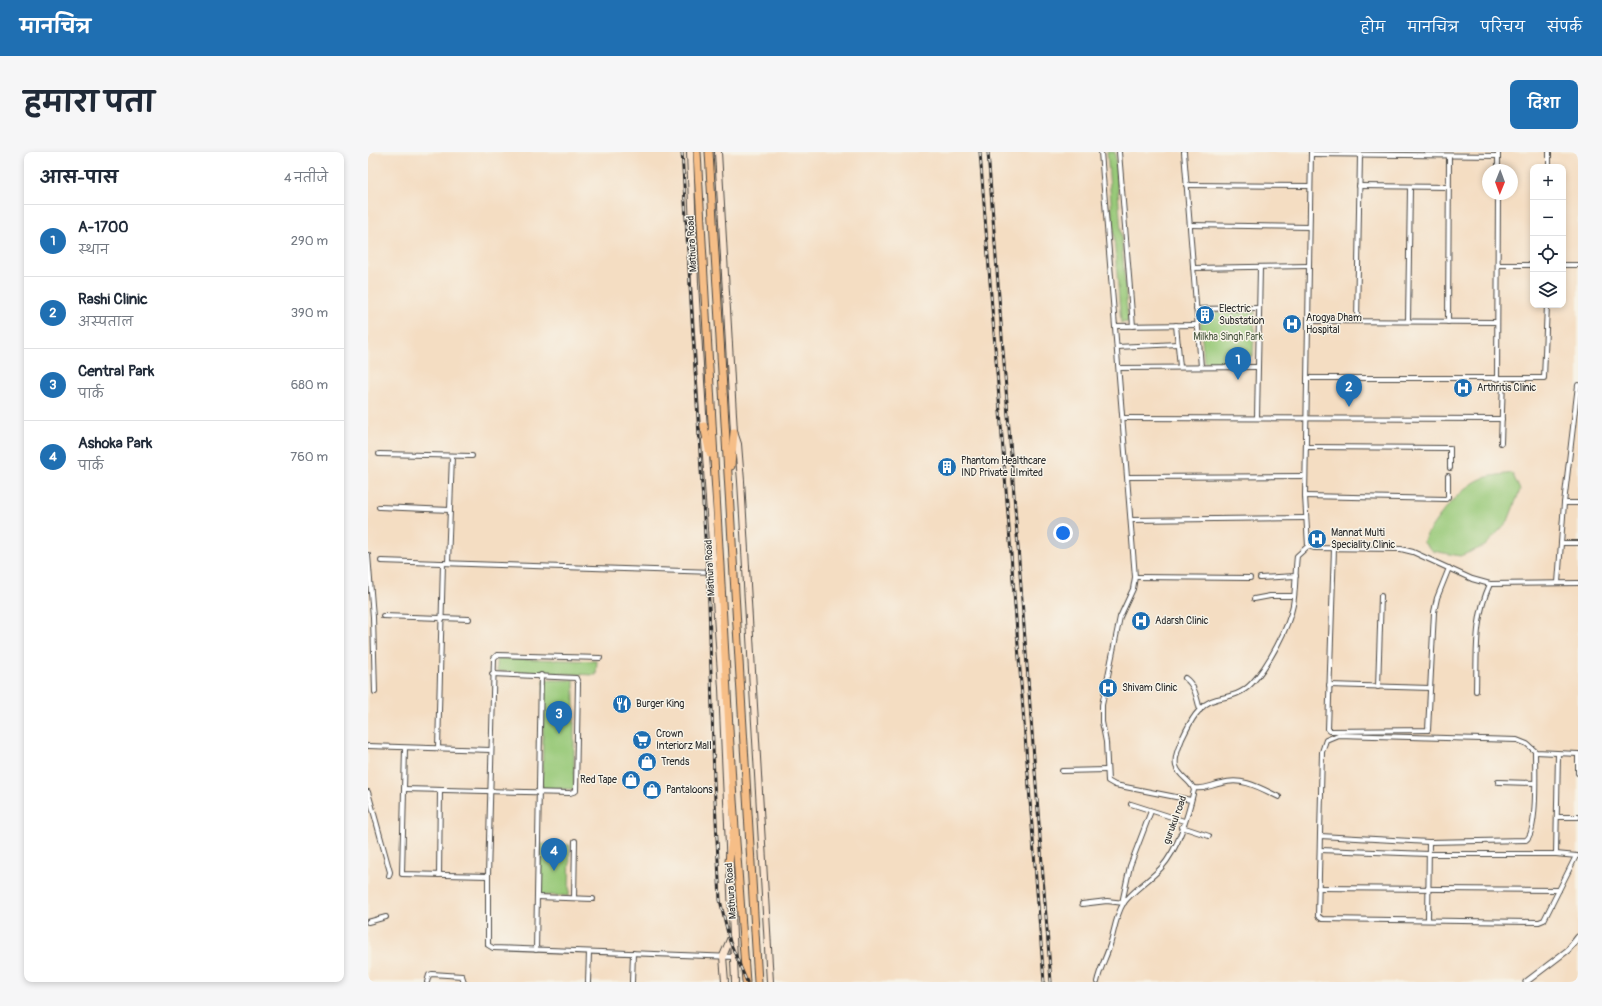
<!DOCTYPE html>
<html lang="hi">
<head>
<meta charset="utf-8">
<style>
  :root { --surface:#fff; --page:#f6f6f7; --text:#1f2937; --muted:#747a83; --line:#e0e1e3; --accent:#1f6fb2 }
  body { margin:0; font-family:Pangolin,"Playpen Sans Deva",sans-serif; background:var(--page); color:var(--text) }
  .controls { position:absolute; right:12px; top:12px; display:grid; overflow:hidden; border-radius:8px; box-shadow:0 2px 6px #0003 }
  .controls button { width:36px; height:36px; display:grid; place-items:center; padding:0; border:0; border-bottom:1px solid var(--line); background:var(--surface); color:var(--text); font:20px sans-serif }
  .compass { position:absolute; left:1114px; top:12px; width:36px; height:36px; border-radius:50%; background:var(--surface); box-shadow:0 2px 6px #0003; rotate:181deg }
  .you { position:absolute; left:695px; top:381px; width:14px; height:14px; margin:-10px; border:3px solid #fff; border-radius:50%; background:#1a73e8; box-shadow:0 0 0 6px #1a73e833 }
  .badge { display:grid; place-items:center; width:26px; height:26px; border-radius:50%; background:var(--accent); color:#fff; font-size:13px; font-weight:700 }
  .pin { position:absolute; translate:-50% -33px; filter:drop-shadow(0 1px 2px #0008) }
  .pin::after { content:''; position:absolute; top:21px; width:14px; height:12px; background:inherit; clip-path:polygon(0 0,100% 0,50% 100%) }
  .list { margin:0; padding:0; list-style:none }
  h2 { display:flex; justify-content:space-between; align-items:center; height:52px; margin:0; padding:0 16px; font-size:17px }
  h2 small { font-size:13px; font-weight:400; color:var(--muted) }
  .list li { display:grid; grid-template-columns:26px 1fr auto; gap:12px; align-items:center; box-sizing:border-box; height:72px; padding:0 16px; border-top:1px solid var(--line) }
  .list b { display:block; font-size:15px; white-space:nowrap }
  .list p { margin:0; font-size:13px; white-space:nowrap; color:var(--muted) }
  .list em { font-size:13px; font-style:normal; color:var(--muted) }
  .icon { flex:none; width:22px; height:22px; fill:none; stroke:currentColor; stroke-width:2; stroke-linecap:round; stroke-linejoin:round }
  .map { position:relative; flex:none; width:1210px; height:830px; overflow:hidden; border-radius:8px }
  header { display:flex; align-items:center; gap:24px; box-sizing:border-box; height:56px; padding:0 20px; background:var(--accent); color:#fff }
  header strong { font-size:19px }
  nav { display:flex; gap:22px; margin-inline-start:auto; font-size:14px }
  .intro { display:flex; align-items:center; justify-content:space-between; box-sizing:border-box; height:96px; padding:0 24px }
  h1 { margin:0; font-size:28px }
  .button { padding:10px 18px; border-radius:8px; background:var(--accent); color:#fff; font-size:14px; font-weight:700 }
  main { display:flex; gap:24px; padding:0 24px }
  aside { flex:1; background:var(--surface); border-radius:8px; box-shadow:0 2px 6px #0003 }
  .map>svg:first-child { display:block }
  .green { fill:#98c978; stroke:#627a52 }
  .lines { fill:none; stroke-linecap:round; stroke-linejoin:round }
  .minor-casing { stroke:#494642; stroke-width:6 }
  .tertiary-casing { stroke:#494642; stroke-width:7 }
  .secondary-casing { stroke:#494642; stroke-width:8 }
  .trunk-casing { stroke:#494642; stroke-width:9 }
  .minor { stroke:#fff; stroke-width:4 }
  .tertiary { stroke:#fff; stroke-width:5 }
  .secondary { stroke:#fbe5cf; stroke-width:6 }
  .trunk { stroke:#f6be87; stroke-width:7 }
  .rail-casing { stroke:#2b2b2b; stroke-width:3 }
  .rail { stroke:#f7f3e8; stroke-width:1.5; stroke-dasharray:4.5; stroke-linecap:butt }
  .labels { text-anchor:middle; dominant-baseline:central; stroke-width:3; stroke-linejoin:round; paint-order:stroke }
  .street-label { font-size:10px; fill:#2b2b2b; stroke:#f7f3e8 }
  .poi-label { font-size:10px; fill:#2b2b2b; stroke:#f7f3e8; text-anchor:start }
  .park-label { font-size:10px; fill:#4c5a42; stroke:#f7f3e8 }
</style>
</head>
<body>
<header>
<strong>मानचित्र</strong>
<nav><a>होम</a><a>मानचित्र</a><a>परिचय</a><a>संपर्क</a></nav>
</header>
<div class="intro"><h1>हमारा पता</h1><a class="button">दिशा</a></div>
<main>
<aside>
<h2>आस-पास<small>4 नतीजे</small></h2>
<ul class="list">
<li><span class="badge">1</span><div><b>A-1700</b><p>स्थान</p></div><em>290 m</em></li>
<li><span class="badge">2</span><div><b>Rashi Clinic</b><p>अस्पताल</p></div><em>390 m</em></li>
<li><span class="badge">3</span><div><b>Central Park</b><p>पार्क</p></div><em>680 m</em></li>
<li><span class="badge">4</span><div><b>Ashoka Park</b><p>पार्क</p></div><em>760 m</em></li>
</ul>
</aside>
<div class="map">
<svg width="1210" height="830" viewBox="0 0 1210 830">
  <rect width="100%" height="100%" fill="#f7f3e8"/>
  <filter id="ink" filterUnits="userSpaceOnUse"><feTurbulence type="fractalNoise" baseFrequency=".025" numOctaves="2"/><feDisplacementMap in="SourceGraphic" scale="8" xChannelSelector="R" yChannelSelector="G"/><feConvolveMatrix kernelMatrix="1 2 1 2 8 2 1 2 1" color-interpolation-filters="sRGB"/></filter>
  <filter id="wash" filterUnits="userSpaceOnUse"><feTurbulence type="fractalNoise" baseFrequency=".012" numOctaves="4" result="noise"/><feDisplacementMap in="SourceGraphic" scale="16" xChannelSelector="R" yChannelSelector="G"/><feGaussianBlur stdDeviation="0.9" result="paint"/><feColorMatrix in="noise" values="0 0 0 0 0 0 0 0 0 0 0 0 0 0 0 0 0 1.4 0 .05"/><feComposite in="paint" operator="in"/></filter>
  <g filter="url(#wash)">
    <rect width="100%" height="100%" fill="#f4ddc2"/>
    <g class="green">
      <polygon points="739,0 747,0 760,170 753,171"/>
      <polygon points="843,160 887,160 885,204 877,205 877,210 836,210 832,167 843,166"/>
      <path d="M1144 321 1152 338 1140 369 1117 394 1092 404 1065 399 1055 390C1065 369 1092 336 1113 327 1122 323 1134 323 1144 321Z"/>
      <polygon points="129,506 229,509 228,523 129,519"/>
      <polygon points="176,528 206,528 206,637 174,637"/>
      <polygon points="171,692 202,693 201,744 172,743"/>
    </g>
  </g>
  <g filter="url(#ink)">
    <g class="lines">
      <defs>
        <g id="minor">
          <polyline points="733,0 767,425 765,437 752,465 734,553 734,570 738,590 740,629 747,633 823,648"/>
          <polyline points="751,0 765,174"/>
          <polyline points="816,0 833,215"/>
          <polyline points="943,0 937,344 940,394 946,396 1033,397 1045,400 1104,427 1122,432 1210,431"/>
          <polyline points="943,2 1130,4"/>
          <polyline points="1181,15 1181,0"/>
          <polyline points="1130,18 1130,0"/>
          <polyline points="818,33 942,34"/>
          <polyline points="991,34 1081,35"/>
          <polyline points="822,73 941,75"/>
          <polyline points="1130,113 1165,113"/>
          <polyline points="1195,113 1210,113"/>
          <polyline points="825,116 941,114"/>
          <polyline points="828,157 891,156"/>
          <polyline points="940,169 1129,170"/>
          <polyline points="989,169 992,3"/>
          <polyline points="1040,169 1042,35"/>
          <polyline points="1080,170 1081,4"/>
          <polyline points="808,173 812,215"/>
          <polyline points="748,174 829,173"/>
          <polyline points="749,195 810,192"/>
          <polyline points="751,216 890,215"/>
          <polyline points="939,226 1176,226 1179,153"/>
          <polyline points="1129,227 1130,42"/>
          <polyline points="889,265 892,115"/>
          <polyline points="755,266 1134,267"/>
          <polyline points="1133,291 1135,227"/>
          <polyline points="938,295 1082,296 1082,316"/>
          <polyline points="11,302 104,304"/>
          <polyline points="760,325 937,324"/>
          <polyline points="937,344 1078,347 1080,345 1080,324"/>
          <polyline points="1196,351 1210,351"/>
          <polyline points="11,355 82,358"/>
          <polyline points="763,368 937,366"/>
          <polyline points="1193,391 1210,391"/>
          <polyline points="966,396 960,577 962,579 1060,578 1066,460 1069,446 1081,416"/>
          <polyline points="0,403 5,465 7,540"/>
          <polyline points="13,409 346,420"/>
          <polyline points="80,411 84,304"/>
          <polyline points="767,425 882,426"/>
          <polyline points="892,426 928,424"/>
          <polyline points="1190,431 1196,351 1210,233"/>
          <polyline points="886,447 902,444 926,444"/>
          <polyline points="15,464 101,467"/>
          <polyline points="232,506 129,503 126,506 120,724 120,793 125,796 366,805"/>
          <path d="M817 526C827 533 829 547 832 558"/>
          <polyline points="961,533 1062,536"/>
          <polyline points="1010,535 1013,444"/>
          <path d="M1108 539C1109 501 1106 467 1122 432"/>
          <polyline points="0,594 122,598"/>
          <polyline points="37,596 34,722 120,724"/>
          <polyline points="70,596 75,411"/>
          <polyline points="1210,602 1210,621"/>
          <polyline points="694,619 739,618"/>
          <polyline points="1130,630 1167,631"/>
          <path d="M826 636C837 638 843 633 854 631 875 625 892 636 911 645"/>
          <polyline points="36,637 202,641 208,639 210,531 208,526 124,522"/>
          <polyline points="0,640 22,720 21,724"/>
          <polyline points="763,652 816,669"/>
          <polyline points="1189,665 1210,665"/>
          <polyline points="814,675 841,684"/>
          <path d="M952 684 1061 690 1158 688C1170 681 1167 615 1167 600"/>
          <polyline points="952,698 1061,702 1188,702 1209,704"/>
          <polyline points="1188,702 1190,602"/>
          <polyline points="1208,704 1176,768 1171,770 954,767 950,764 954,600 958,588 970,583 1149,588 1159,592 1168,600 1210,602"/>
          <polyline points="71,723 72,638"/>
          <polyline points="950,736 1191,738"/>
          <polyline points="169,745 225,747"/>
          <polyline points="206,746 207,689"/>
          <polyline points="754,751 762,714 783,659"/>
          <polyline points="714,752 739,749 756,751"/>
          <polyline points="1060,768 1061,690"/>
          <polyline points="0,770 18,765"/>
          <polyline points="168,798 173,523"/>
          <polyline points="59,830 61,823 64,822 94,824 96,830"/>
          <polyline points="220,830 221,800"/>
          <polyline points="264,830 265,801"/>
          <path d="M729 830C732 816 738 806 742 793 746 780 748 763 755 752 765 738 781 729 793 716 811 696 820 663 826 638 823 628 811 625 808 614 806 605 811 595 814 587 821 572 831 551 849 547 863 544 874 542 884 531 900 514 921 475 925 453 928 436 927 420 929 404L940 394"/>
        </g>
        <polyline id="tertiary" points="1158,830 1200,798 1210,785"/>
        <g id="secondary">
          <polyline points="322,0 327,132 336,278"/>
          <polyline points="350,0 366,280 370,292 373,329 402,830"/>
          <polyline points="337,289 354,536 367,830"/>
          <polyline points="357,830 355,804 364,783"/>
        </g>
        <g id="trunk">
          <polyline points="329,0 365,648 378,830"/>
          <polyline points="341,0 390,830"/>
          <polyline points="336,274 342,302"/>
          <polyline points="363,314 366,280"/>
          <polyline points="361,709 365,680"/>
        </g>
      </defs>
      <use href="#minor" class="minor-casing"/>
      <use href="#tertiary" class="tertiary-casing"/>
      <use href="#secondary" class="secondary-casing"/>
      <use href="#trunk" class="trunk-casing"/>
      <use href="#minor" class="minor"/>
      <use href="#tertiary" class="tertiary"/>
      <use href="#secondary" class="secondary"/>
      <use href="#trunk" class="trunk"/>
      <defs>
        <g id="rail">
          <polyline points="314,0 341,451 346,628 352,748 362,790 379,830"/>
          <polyline points="612,0 676,830"/>
          <polyline points="620,0 683,830"/>
        </g>
      </defs>
      <use href="#rail" class="rail-casing"/>
      <use href="#rail" class="rail"/>
    </g>
  </g>
  <defs>
    <symbol id="building-disc" viewBox="-11 -11 22 22"><circle r="9.5" fill="#1f6fb2" stroke="#f7f3e8"/><path d="M-4-6H4V6H1V3H-1V6H-4ZM-2.5-4.3h1.7v1.8h-1.7ZM.8-4.3h1.7v1.8H.8ZM-2.5-1h1.7V.8h-1.7ZM.8-1h1.7V.8H.8Z" fill="#fff"/></symbol>
    <symbol id="hospital-disc" viewBox="-11 -11 22 22"><circle r="9.5" fill="#1f6fb2" stroke="#f7f3e8"/><path d="M-5-5h3v3.5h4V-5h3V5h-3V1.5h-4V5h-3Z" fill="#fff"/></symbol>
    <symbol id="restaurant-disc" viewBox="-11 -11 22 22"><circle r="9.5" fill="#1f6fb2" stroke="#f7f3e8"/><path d="M-5-6h1v4h1v-4h1v4h1v-4h1v5L-1.5 .5V6h-2V.5L-5-1ZM5-6V6H3V1.5H1.5Q1.5-4 5-6Z" fill="#fff"/></symbol>
    <symbol id="supermarket-disc" viewBox="-11 -11 22 22"><circle r="9.5" fill="#1f6fb2" stroke="#f7f3e8"/><path d="M-6-5.5h2.5l.6 2H6L4.5 2H-2.5L-4.4-4H-6ZM-1.5 3.2a1.3 1.3 0 1 0 .1 0ZM3 3.2a1.3 1.3 0 1 0 .1 0Z" fill="#fff"/></symbol>
    <symbol id="shop-disc" viewBox="-11 -11 22 22"><circle r="9.5" fill="#1f6fb2" stroke="#f7f3e8"/><path d="M-5-2.5h2.3a2.7 3.5 0 0 1 5.4 0H5L5.5 6h-11ZM-1.5-2.5h3a1.5 2.3 0 0 0-3 0Z" fill="#fff"/></symbol>
  </defs>
  <g fill-rule="evenodd">
    <use href="#building-disc" x="826" y="152" width="22" height="22"/>
    <use href="#hospital-disc" x="913" y="161" width="22" height="22"/>
    <use href="#hospital-disc" x="1084" y="225" width="22" height="22"/>
    <use href="#building-disc" x="568" y="304" width="22" height="22"/>
    <use href="#hospital-disc" x="938" y="376" width="22" height="22"/>
    <use href="#hospital-disc" x="762" y="458" width="22" height="22"/>
    <use href="#hospital-disc" x="729" y="525" width="22" height="22"/>
    <use href="#restaurant-disc" x="243" y="541" width="22" height="22"/>
    <use href="#supermarket-disc" x="263" y="577" width="22" height="22"/>
    <use href="#shop-disc" x="268" y="599" width="22" height="22"/>
    <use href="#shop-disc" x="252" y="617" width="22" height="22"/>
    <use href="#shop-disc" x="273" y="627" width="22" height="22"/>
  </g>
  <g class="labels">
    <g class="street-label">
      <text transform="translate(324 92) rotate(-93)">Mathura Road</text>
      <text transform="translate(342 416) rotate(-93)">Mathura Road</text>
      <text transform="translate(807 668) rotate(-70)">gurukul road</text>
      <text transform="translate(363 739) rotate(-94)">Mathura Road</text>
    </g>
    <g class="poi-label">
      <text x="851" y="157">Electric<tspan x="851" dy="12">Substation</tspan></text>
      <text x="938" y="166">Arogya Dham<tspan x="938" dy="12">Hospital</tspan></text>
      <text x="1109" y="236">Arthritis Clinic</text>
      <text x="593" y="309">Phantom Healthcare<tspan x="593" dy="12">IND Private LImited</tspan></text>
      <text x="963" y="381">Mannat Multi<tspan x="963" dy="12">Speciality Clinic</tspan></text>
      <text x="787" y="469">Adarsh Clinic</text>
      <text x="754" y="536">Shivam Clinic</text>
      <text x="268" y="552">Burger King</text>
      <text x="288" y="582">Crown<tspan x="288" dy="12">Interiorz Mall</tspan></text>
      <text x="293" y="610">Trends</text>
      <text x="249" y="628" text-anchor="end">Red Tape</text>
      <text x="298" y="638">Pantaloons</text>
    </g>
    <g class="park-label">
      <text x="860" y="185">Milkha Singh Park</text>
    </g>
  </g>
</svg>
<div class="controls">
<button>+</button>
<button>−</button>
<button><svg class="icon" aria-label="locate" viewBox="0 0 24 24"><circle cx="12" cy="12" r="6"/><path d="M12 2v4M12 18v4M2 12h4M18 12h4"/></svg></button>
<button><svg class="icon" aria-label="layers" viewBox="0 0 24 24"><path d="M12 4l9 5-9 5-9-5zM3 14l9 5 9-5"/></svg></button>
</div>
<svg class="compass" viewBox="-18 -18 36 36"><path d="M0-13l5 13h-10z" fill="#e53935"/><path d="M0 13l5-13h-10z" fill="#747a83"/></svg>
<div class="you"></div>
<div class="pin badge" style="left:870px;top:228px">1</div>
<div class="pin badge" style="left:981px;top:255px">2</div>
<div class="pin badge" style="left:191px;top:582px">3</div>
<div class="pin badge" style="left:186px;top:719px">4</div>
</div>
</main>
</body>
</html>
